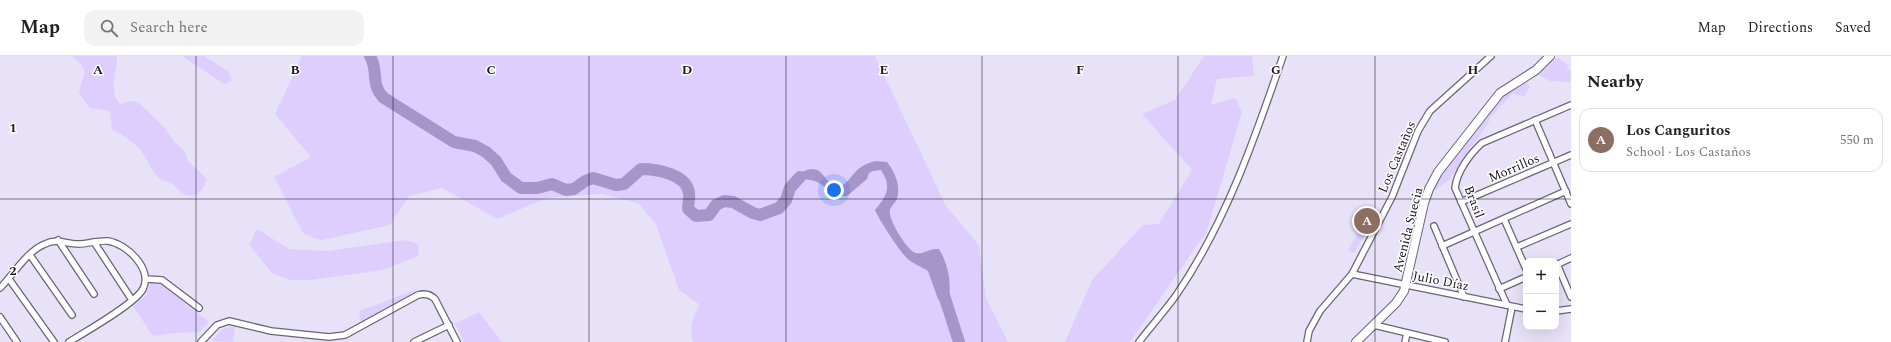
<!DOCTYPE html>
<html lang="en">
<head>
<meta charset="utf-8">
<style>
  :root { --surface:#fff; --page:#f2f2f2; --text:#222; --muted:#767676; --line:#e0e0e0; --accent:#16873e }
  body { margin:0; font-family:Spectral,serif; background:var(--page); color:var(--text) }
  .controls { position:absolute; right:12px; bottom:12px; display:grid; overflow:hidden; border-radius:8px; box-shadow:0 4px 16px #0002 }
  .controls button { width:36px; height:36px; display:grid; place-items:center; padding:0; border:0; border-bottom:1px solid var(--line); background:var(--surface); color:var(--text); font:20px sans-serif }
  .you { position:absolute; left:834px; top:134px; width:14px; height:14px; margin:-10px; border:3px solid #fff; border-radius:50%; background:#1a73e8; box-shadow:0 0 0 6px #1a73e833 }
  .badge { display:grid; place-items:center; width:26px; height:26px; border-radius:50%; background:var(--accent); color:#fff; font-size:13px; font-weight:700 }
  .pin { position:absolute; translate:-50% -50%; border:2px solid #fff; box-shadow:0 1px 4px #0006 }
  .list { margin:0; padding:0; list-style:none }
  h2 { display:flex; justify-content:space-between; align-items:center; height:52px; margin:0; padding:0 16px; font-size:17px }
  h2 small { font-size:13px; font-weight:400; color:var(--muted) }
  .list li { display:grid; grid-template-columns:26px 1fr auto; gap:12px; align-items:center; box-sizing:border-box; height:64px; margin:0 8px 8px; padding:0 8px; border:1px solid var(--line); border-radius:12px }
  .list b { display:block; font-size:15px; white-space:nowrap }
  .list p { margin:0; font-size:13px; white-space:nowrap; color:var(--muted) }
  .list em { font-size:13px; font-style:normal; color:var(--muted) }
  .icon { flex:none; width:22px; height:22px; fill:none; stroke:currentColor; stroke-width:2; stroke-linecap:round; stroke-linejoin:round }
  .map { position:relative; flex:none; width:1571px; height:286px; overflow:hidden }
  header { display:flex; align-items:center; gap:24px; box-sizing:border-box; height:56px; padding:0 20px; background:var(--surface); border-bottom:1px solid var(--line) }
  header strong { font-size:19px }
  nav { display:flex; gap:22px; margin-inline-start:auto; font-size:14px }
  .search { width:280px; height:36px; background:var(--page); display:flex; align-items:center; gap:10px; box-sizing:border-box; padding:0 14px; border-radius:12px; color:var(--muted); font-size:15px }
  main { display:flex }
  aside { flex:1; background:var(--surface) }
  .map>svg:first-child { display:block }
  .green { fill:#ddcefe }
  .water { fill:#a695c9 }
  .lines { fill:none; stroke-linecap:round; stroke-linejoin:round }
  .river { stroke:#a695c9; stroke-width:12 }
  .minor-casing { stroke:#6a6477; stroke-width:8 }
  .secondary-casing { stroke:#6a6477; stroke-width:10 }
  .minor { stroke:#fff; stroke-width:5.5 }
  .secondary { stroke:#fff; stroke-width:8 }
  .grid { fill:none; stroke:#19161e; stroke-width:1; stroke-opacity:0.55 }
  .labels { text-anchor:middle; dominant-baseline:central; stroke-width:3; stroke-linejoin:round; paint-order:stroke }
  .street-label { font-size:13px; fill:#19161e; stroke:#fff }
  .grid-label { font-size:13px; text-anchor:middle; font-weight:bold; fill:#19161e; stroke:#fff; stroke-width:3; stroke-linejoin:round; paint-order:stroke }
</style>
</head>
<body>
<header>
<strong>Map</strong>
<div class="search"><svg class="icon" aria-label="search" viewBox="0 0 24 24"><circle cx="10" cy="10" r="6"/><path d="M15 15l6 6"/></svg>Search here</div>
<nav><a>Map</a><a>Directions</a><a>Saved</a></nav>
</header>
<main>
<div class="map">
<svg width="1571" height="286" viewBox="0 0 1571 286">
  <rect width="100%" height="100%" fill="#e8e2f8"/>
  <g class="green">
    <path d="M72 0H117C117 17 108 34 120 48L129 45 138 46 165 72 175 87 185 95 188 105 207 123C204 135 193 145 181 136 178 134 177 131 174 129 168 125 161 125 156 119 150 111 147 102 141 95 133 85 122 79 112 73L110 55 90 52 79 37C83 15 91 17 72 0Z"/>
    <polygon points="182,0 204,0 228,15 232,24 224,28"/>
    <path d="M302 0H875L946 150 979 189 986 242 1008 286H693C689 273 692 260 700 249L679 234 656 168 638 147 601 138 547 142 497 163 442 132 409 140 390 169 322 184 313 182 303 177 274 121 311 101 275 58Z"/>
    <polygon points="1204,0 1252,0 1254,20 1217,23 1211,49 1235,42 1242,56 1207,175 1130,286 1065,286 1092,224 1143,169 1159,168 1192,114 1142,58 1175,44"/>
    <polygon points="1557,1 1568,9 1567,11 1571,15 1570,26 1550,25 1539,19"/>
    <polygon points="1530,22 1527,28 1530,30 1524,40 1512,38 1492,60 1478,83 1470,91 1450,123 1432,136 1445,113 1497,48 1506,36"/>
    <polygon points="1358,167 1368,173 1354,197 1348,194 1357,178"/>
    <polygon points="257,173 289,193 328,195 405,184 419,188 418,200 383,214 310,224 290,224 272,217 249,189"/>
    <polygon points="150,226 158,226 209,266 199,276 174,277 153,280 133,250 147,238"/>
    <polygon points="418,233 361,268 359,255"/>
    <polygon points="479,256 502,286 464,286 455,268"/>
    <polygon points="230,271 235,271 233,286 212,285 221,274"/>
  </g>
  <path class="water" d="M876 105 887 106C895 116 901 130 897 143 895 147 891 150 890 154 887 162 908 196 916 197 924 199 928 192 939 193 949 210 952 228 948 247L942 248 938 243 928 215C922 211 914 208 909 204 901 198 878 162 875 154 887 140 892 131 881 114L873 115 869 117 867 123 847 140C829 142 823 120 800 124L793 133 788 130C793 121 809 107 820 116 827 122 829 130 839 132 855 122 853 110 876 105Z"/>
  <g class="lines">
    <g class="river">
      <path d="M370 0C379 15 370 29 384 42L454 86 475 90 486 96 496 105 506 121 521 132H537L552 128 566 134 574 133 585 125 593 122 616 129 624 128 641 113C656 113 687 118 689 137 690 142 688 147 688 153L696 160 709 159 716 149 724 145 733 146 753 157 760 159 779 152 786 144 790 132 800 121"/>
      <polyline points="942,233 959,286"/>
    </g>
    <defs>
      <g id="minor">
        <polyline points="1535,64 1571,148"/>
        <polyline points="1461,146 1571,99"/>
        <polyline points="1504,163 1526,213"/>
        <polyline points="1434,170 1464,241"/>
        <polyline points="58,184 94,238"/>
        <polyline points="94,186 132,244"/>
        <polyline points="1442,190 1566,135"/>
        <polyline points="1517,191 1571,168"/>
        <polyline points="30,199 72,259"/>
        <polyline points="1557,208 1571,241"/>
        <polyline points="1556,209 1571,202"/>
        <polyline points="1352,218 1526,253"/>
        <polyline points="9,223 54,286"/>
        <polyline points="146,223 162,224 199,252"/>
        <path d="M0 232C14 218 27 195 45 188 57 182 66 188 78 188 88 188 98 184 108 185 127 188 153 213 143 233 135 248 85 276 69 286"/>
        <polyline points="1499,233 1526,221"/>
        <path d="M1507 249 1455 132C1457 115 1470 98 1482 87L1571 49"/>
        <polyline points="1556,255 1571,253"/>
        <polyline points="0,261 17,286"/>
        <polyline points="1374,269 1445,286"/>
        <path d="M201 286 217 269 229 265 271 275 329 281 345 279 418 239C425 237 430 238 435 243L457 286"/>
        <polyline points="414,286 449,269"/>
        <path d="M1139 286C1151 270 1165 255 1177 238 1226 166 1255 82 1283 0"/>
        <polyline points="1307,286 1309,275 1320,255 1352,218 1392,141 1418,75 1430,55 1491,0"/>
        <polyline points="1405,286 1407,277"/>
        <polyline points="1505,286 1512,251"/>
      </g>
      <polyline id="secondary" points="1356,286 1396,247 1404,235 1424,147 1429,133 1438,116 1500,37 1536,14 1550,0"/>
    </defs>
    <use href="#minor" class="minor-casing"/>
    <use href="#secondary" class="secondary-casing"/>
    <use href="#minor" class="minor"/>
    <use href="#secondary" class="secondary"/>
  </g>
  <path class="grid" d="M196 0V286M393 0V286M589 0V286M786 0V286M982 0V286M1178 0V286M1375 0V286M0 143H1571"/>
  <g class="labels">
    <g class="street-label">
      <text transform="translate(1397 101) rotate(-67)">Los Castaños</text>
      <text transform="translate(1514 112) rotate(-23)">Morrillos</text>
      <text transform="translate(1474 146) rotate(69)">Brasil</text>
      <text transform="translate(1408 174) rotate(-76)">Avenida Suecia</text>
      <text transform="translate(1441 225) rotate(11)">Julio Díaz</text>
    </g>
  </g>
  <g class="grid-label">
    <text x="98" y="18">A</text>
    <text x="295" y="18">B</text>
    <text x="491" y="18">C</text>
    <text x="687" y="18">D</text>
    <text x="884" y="18">E</text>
    <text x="1080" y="18">F</text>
    <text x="1276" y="18">G</text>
    <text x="1473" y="18">H</text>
    <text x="13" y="76">1</text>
    <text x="13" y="219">2</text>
  </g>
</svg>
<div class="controls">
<button>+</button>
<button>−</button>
</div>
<div class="you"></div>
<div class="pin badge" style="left:1367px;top:165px;background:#8d6e63">A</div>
</div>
<aside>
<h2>Nearby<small></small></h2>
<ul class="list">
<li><span class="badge" style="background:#8d6e63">A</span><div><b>Los Canguritos</b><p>School · Los Castaños</p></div><em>550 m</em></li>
</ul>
</aside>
</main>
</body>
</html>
